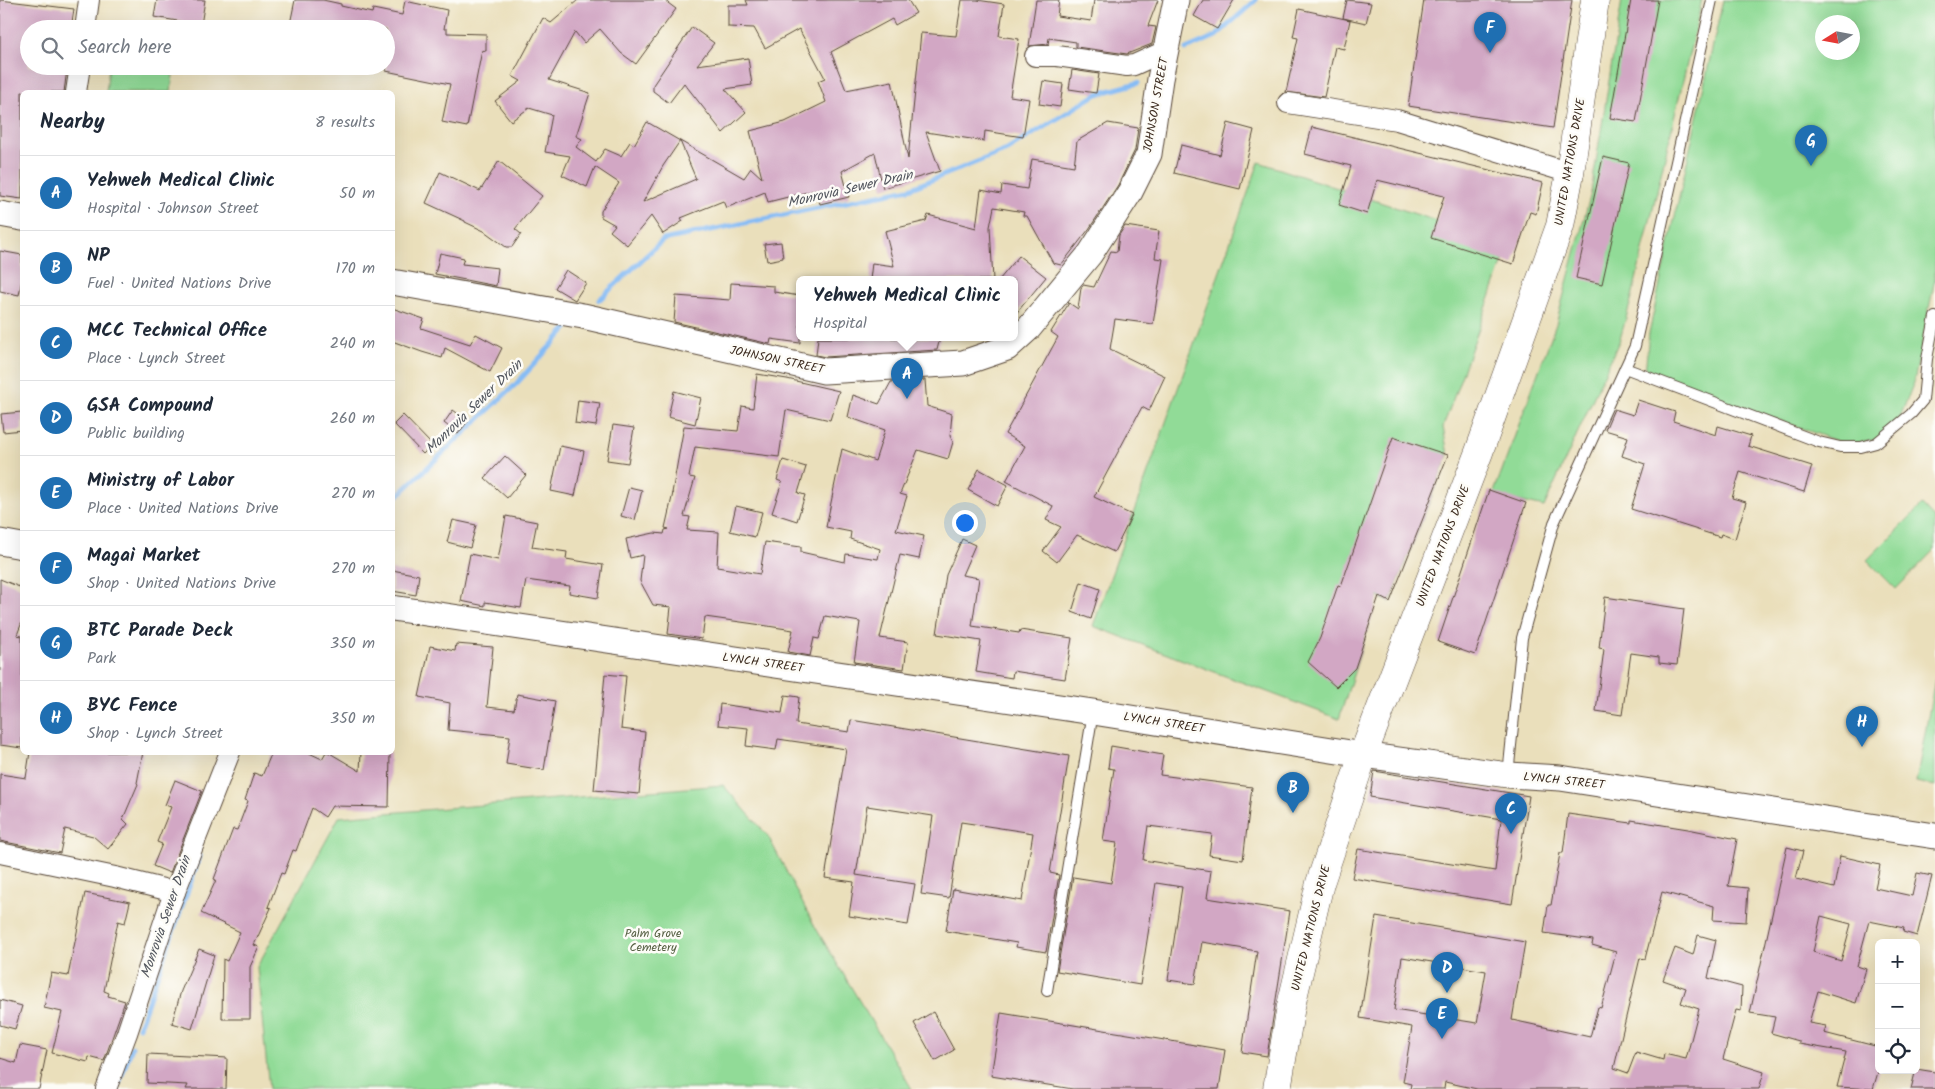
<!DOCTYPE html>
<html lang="en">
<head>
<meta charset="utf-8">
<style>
  :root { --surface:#fff; --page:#f6f6f7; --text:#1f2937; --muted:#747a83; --line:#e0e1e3; --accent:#1f6fb2 }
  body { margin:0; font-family:Kalam,sans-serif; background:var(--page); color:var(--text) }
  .controls { position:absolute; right:15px; bottom:15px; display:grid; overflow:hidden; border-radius:8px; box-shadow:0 5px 20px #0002 }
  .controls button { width:45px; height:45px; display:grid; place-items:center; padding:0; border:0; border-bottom:1px solid var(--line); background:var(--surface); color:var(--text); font:25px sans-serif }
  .compass { position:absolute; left:1815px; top:15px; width:45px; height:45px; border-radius:50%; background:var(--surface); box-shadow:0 5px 20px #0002; rotate:259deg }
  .you { position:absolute; left:964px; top:522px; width:18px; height:18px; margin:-12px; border:4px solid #fff; border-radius:50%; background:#1a73e8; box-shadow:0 0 0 8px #1a73e833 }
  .badge { display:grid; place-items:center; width:32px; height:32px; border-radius:50%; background:var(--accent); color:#fff; font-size:16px; font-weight:700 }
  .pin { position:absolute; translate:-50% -41px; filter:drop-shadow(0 1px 2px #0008) }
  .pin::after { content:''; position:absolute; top:26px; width:18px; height:15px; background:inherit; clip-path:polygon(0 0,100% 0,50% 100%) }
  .popup { position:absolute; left:796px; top:276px; width:222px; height:65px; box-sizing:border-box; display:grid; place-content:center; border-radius:8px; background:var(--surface); filter:drop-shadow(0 1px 4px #0005); font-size:16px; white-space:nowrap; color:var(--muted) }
  .popup b { font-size:19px; color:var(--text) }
  .popup::after { content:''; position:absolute; left:50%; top:100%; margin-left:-10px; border:10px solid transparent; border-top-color:var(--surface) }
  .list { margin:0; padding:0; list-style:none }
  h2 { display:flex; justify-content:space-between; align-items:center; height:65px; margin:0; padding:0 20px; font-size:21px }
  h2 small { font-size:16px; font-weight:400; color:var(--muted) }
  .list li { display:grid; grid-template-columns:32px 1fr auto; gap:15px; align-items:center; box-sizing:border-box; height:75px; padding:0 20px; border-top:1px solid var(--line) }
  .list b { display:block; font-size:19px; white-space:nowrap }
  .list p { margin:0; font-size:16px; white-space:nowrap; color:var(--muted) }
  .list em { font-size:16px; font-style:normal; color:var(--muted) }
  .icon { flex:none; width:28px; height:28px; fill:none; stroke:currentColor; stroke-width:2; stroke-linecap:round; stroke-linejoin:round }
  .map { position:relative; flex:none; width:1935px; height:1089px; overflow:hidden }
  .search { position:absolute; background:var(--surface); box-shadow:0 5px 20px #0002; left:20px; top:20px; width:375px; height:55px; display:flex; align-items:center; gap:12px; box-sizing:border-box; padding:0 18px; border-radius:28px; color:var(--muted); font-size:19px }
  .panel { position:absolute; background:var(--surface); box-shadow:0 5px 20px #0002; left:20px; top:90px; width:375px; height:665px; border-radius:8px }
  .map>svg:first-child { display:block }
  .green { fill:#91db97; stroke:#66825a; fill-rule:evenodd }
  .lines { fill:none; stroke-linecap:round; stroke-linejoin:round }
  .stream { stroke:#86bcf5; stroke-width:5 }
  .building { fill:#d2a7c4; fill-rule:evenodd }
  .service-casing { stroke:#554536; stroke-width:12 }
  .minor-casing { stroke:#554536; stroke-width:22 }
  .tertiary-casing { stroke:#554536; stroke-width:27 }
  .secondary-casing { stroke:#554536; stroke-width:29 }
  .service { stroke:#fff; stroke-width:10 }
  .minor { stroke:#fff; stroke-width:20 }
  .tertiary { stroke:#fff; stroke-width:25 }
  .secondary { stroke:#fff; stroke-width:28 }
  .labels { text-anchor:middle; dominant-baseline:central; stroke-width:5; stroke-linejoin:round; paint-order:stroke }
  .street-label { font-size:12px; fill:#3b2a1e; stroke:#fdfcf7 }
  .park-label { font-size:12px; fill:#555f42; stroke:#fdfcf7 }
  .water-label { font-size:14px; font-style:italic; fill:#52565e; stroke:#fdfcf7 }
</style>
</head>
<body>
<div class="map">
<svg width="1935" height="1089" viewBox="0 0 1935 1089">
  <rect width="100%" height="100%" fill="#fdfcf7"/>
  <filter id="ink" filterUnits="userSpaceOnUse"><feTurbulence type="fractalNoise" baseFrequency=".02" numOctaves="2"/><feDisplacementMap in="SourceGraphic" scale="10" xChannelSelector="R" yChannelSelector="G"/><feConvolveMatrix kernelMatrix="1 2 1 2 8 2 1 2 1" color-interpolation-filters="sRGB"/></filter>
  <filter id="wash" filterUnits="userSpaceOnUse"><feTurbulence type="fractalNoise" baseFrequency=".0096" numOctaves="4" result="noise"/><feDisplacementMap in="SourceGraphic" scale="20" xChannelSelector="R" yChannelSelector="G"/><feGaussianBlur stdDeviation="1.12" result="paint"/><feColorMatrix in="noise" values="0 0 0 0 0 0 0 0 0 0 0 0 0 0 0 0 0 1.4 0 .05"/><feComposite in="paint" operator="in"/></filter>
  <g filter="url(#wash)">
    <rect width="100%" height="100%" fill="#eadfbb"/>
    <g class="green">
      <polygon points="1622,0 1702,0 1632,297 1620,339 1544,507 1493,495 1556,324 1591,193"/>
      <path d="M1723 0H1935V279L1914 382 1897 425 1881 439 1848 445 1645 372 1649 333ZM1822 22H1852V52H1822Z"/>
      <polygon points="109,66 174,66 171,92 106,92"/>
      <polygon points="1259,162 1509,245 1443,427 1448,455 1390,602 1378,597 1339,719 1093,626"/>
      <polygon points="1922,505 1935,519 1935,549 1896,589 1867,560"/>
      <polygon points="1935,679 1935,786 1916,782"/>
      <polygon points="723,785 768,836 814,925 912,1089 269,1089 257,967 339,817"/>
    </g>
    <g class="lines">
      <g class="stream">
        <polyline points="1186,49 1216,36 1256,0"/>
        <polyline points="599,300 663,240 909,189 1007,150 1097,94 1138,83"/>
        <polyline points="392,501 516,384 568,327"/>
        <polyline points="139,1027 200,856"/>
        <polyline points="117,1089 132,1047"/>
      </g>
    </g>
    <g id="blocks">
      <g class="building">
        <polygon points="0,0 74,9 71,29 29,29 29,66 67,69 64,92 22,92 22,199 0,196"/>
        <polygon points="157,0 205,0 201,25 154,17"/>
        <polygon points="295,0 323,0 341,4 341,6 372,13 373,9 402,15 405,1 447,10 444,29 447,29 447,33 486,34 486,51 482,50 467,127 442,122 450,84 386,71 386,29 289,29"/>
        <polygon points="578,0 664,0 676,9 636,64 621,53 600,29 584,43 575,32 549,80 590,93 576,136 582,139 576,147 596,162 605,149 621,156 630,142 634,145 647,122 680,141 663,166 643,202 696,179 680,141 744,178 751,168 762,178 750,131 785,122 826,102 818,81 825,78 799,29 765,48 754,28 728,27 728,5 748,5 746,0 908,0 916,13 895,25 892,19 831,52 846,90 892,81 908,159 921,33 956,36 962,0 977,0 1004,4 999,36 1019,39 1010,96 1029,99 1023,137 985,131 984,141 926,132 940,171 883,188 875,153 842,171 849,197 820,204 816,190 768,202 765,192 726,208 723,201 681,218 683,221 663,234 651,216 627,245 610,231 615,225 601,217 601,211 619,183 595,167 587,187 562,175 570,156 545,152 552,115 529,108 511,121 495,101 521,81 512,76 543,18 551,23"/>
        <polygon points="1036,0 1059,0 1057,16 1091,21 1094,0 1158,0 1148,26 1156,27 1152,44 1127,54 1076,47 1076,42 1049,38 1048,44 1029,46"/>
        <polygon points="1203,0 1234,0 1217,29 1194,16"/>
        <polygon points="1347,0 1371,3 1366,23 1343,18"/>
        <polygon points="1424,0 1572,0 1553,128 1408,106"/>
        <polygon points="1631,0 1658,0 1636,122 1610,118"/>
        <polygon points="1299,9 1350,20 1344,49 1335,47 1324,97 1286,92 1298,38 1293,37"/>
        <polygon points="692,27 714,43 697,65 748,58 752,85 725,89 746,112 723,133 684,83 669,103 653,91 653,85"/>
        <polygon points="1072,70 1099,74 1096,93 1069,89"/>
        <polygon points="1043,81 1063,84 1060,107 1039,104"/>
        <polygon points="1108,123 1138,128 1135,150 1118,185 1089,229 1061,265 1053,263 1027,216 1023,216 1024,212 994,207 990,227 993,280 870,280 872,263 894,266 885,231 926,221 928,215 976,228 981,190 1001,194 1002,185 1027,189 1032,159 1074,166 1077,141"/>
        <polygon points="1228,123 1254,130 1240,189 1174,173 1181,145 1220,155"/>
        <polygon points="1312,127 1543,183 1536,214 1530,212 1513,264 1431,238 1444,196 1377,180 1367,214 1339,205 1351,166 1305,154"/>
        <polygon points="1603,157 1629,163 1602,284 1576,278"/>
        <polygon points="499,161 542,196 515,229 521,234 512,247 506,247 484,231 465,222 465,221 426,203 440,172 480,191"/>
        <polygon points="1125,226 1159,231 1155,258 1163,259 1153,324 1115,319 1110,349 1165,376 1149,411 1142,407 1094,497 1132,515 1114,552 1077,535 1057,562 1043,551 1061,527 1046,520 1053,506 1006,481 1025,446 1005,434 1058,337 1051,332 1069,303 1078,309 1081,288 1083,285 1094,287 1111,251 1117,252 1119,235"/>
        <polygon points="781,242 783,258 767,261 764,244"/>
        <polygon points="0,251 22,255 22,279 19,295 0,291"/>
        <polygon points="440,253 464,258 462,264 498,268 496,286 435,274"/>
        <polygon points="1019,256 1046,277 1014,316 1014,280 999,280"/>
        <polygon points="566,270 586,283 575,300 555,288"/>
        <polygon points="731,283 774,286 774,292 800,296 800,343 771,339 770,344 674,322 676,296 730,300"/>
        <polygon points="392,308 424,319 421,328 470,344 476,334 502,348 490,372 445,348 442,358 422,352 392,341"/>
        <polygon points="818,338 940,338 937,350 825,357 816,355"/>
        <polygon points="757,374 787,379 839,391 830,420 786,410 779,457 695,447 689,477 695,478 684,516 690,517 687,530 719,532 717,567 760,574 765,542 801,547 801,552 845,562 846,554 878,559 880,549 850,539 851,532 826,527 842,449 875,461 885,430 848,417 853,395 879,404 891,382 925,380 927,406 952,414 950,436 953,442 948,459 918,450 900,494 907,496 896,530 924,536 919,559 900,555 880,638 908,642 904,669 854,662 860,622 825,616 819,639 814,638 810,656 788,652 793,630 755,624 705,617 702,639 668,634 671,607 653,605 640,581 643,555 630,558 626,539 654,533 664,534 665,530 669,529 665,528 673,493 672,493 684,426 738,431 742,406 753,408"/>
        <polygon points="674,391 701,398 695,424 668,417"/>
        <polygon points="578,400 600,403 596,426 575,423"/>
        <polygon points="1638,400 1675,412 1673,421 1716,435 1718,426 1751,436 1748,446 1812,466 1804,492 1740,472 1732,498 1746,502 1735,539 1721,534 1720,537 1631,509 1645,464 1622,456 1628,437 1605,430 1614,409 1633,415"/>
        <polygon points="453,410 468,421 458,434 444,423"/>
        <polygon points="22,412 22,430 3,432 1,414"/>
        <polygon points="403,415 432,445 423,454 394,424"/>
        <polygon points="613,425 634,428 628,463 607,460"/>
        <polygon points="1393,437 1448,455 1390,602 1379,596 1355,668 1336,687 1308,662 1320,638 1338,585 1341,586"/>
        <polygon points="560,446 584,451 575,496 551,491"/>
        <polygon points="505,456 526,475 507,498 485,478"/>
        <polygon points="783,460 806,467 798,493 805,495 797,521 772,513 782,482 777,480"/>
        <polygon points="979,469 1008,485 997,506 968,490"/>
        <polygon points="629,487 642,490 635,520 621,516"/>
        <polygon points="1489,490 1526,503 1475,655 1438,642"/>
        <polygon points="736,506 762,512 755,537 730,531"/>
        <polygon points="506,516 537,522 532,547 567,552 566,559 603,565 598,598 569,593 570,586 526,580 521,608 485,602 485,606 461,601 470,554 498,560"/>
        <polygon points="453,520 476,525 470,548 447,542"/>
        <polygon points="962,539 975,545 962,575 979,578 972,626 1019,633 1020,630 1072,638 1065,679 1013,671 1012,678 976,672 981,641 937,634 946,575"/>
        <polygon points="392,570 419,575 416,595 392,591"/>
        <polygon points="0,579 22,588 22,622 17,635 22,636 22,748 0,745"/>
        <polygon points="1081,582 1100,589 1091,619 1072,612"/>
        <polygon points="1605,597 1684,609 1677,665 1659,663 1659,657 1631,653 1622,715 1596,711 1604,649 1599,648"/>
        <polygon points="456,644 493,647 487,707 514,710 517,694 555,701 544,770 506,764 510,736 448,730 450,703 419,697 430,646 455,651"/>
        <polygon points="605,674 626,676 621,729 645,732 639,794 594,790"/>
        <polygon points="785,695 799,697 796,724 849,732 851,720 1069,756 1050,873 1059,875 1046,952 1016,947 1017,943 946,931 953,889 1022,901 1033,833 961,822 949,898 921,894 933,816 867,806 856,875 915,884 908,925 849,916 854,882 825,878 846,749 778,739 776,750 746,746 748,728 718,725 720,704 782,713"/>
        <polygon points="1111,746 1163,755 1160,775 1252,787 1243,860 1209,855 1212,834 1148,826 1143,860 1211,871 1207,898 1290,911 1267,1056 1242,1052 1257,951 1202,942 1195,984 1168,980 1182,887 1156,883 1140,985 1057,971 1073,877 1111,883 1117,843 1103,841 1114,769 1108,768"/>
        <polygon points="30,752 143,752 137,783 138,784 123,819 128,824 108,849 93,836 65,829 60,853 0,841 0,774 26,778"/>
        <polygon points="272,752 307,752 322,759 326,752 328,752 360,771 361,752 390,752 389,807 332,806 325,817 312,808 296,851 293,850 284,874 281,873 268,907 271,908 254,945 259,947 250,967 250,1019 222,1019 223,959 227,961 240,932 201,913 216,880 214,879 233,829 237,830 248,801 245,800 254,773 262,776"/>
        <polygon points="1374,771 1529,796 1512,904 1352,878 1358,849 1495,871 1501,819 1370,797"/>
        <polygon points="175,780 202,791 170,873 153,866 162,844 157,842 171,807 165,805"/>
        <path d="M1568 814 1631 823V820L1688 829 1737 839 1728 886 1748 888 1746 922 1713 920 1714 906 1662 892 1645 959 1640 958 1614 1068 1628 1073 1636 1052 1663 1060 1664 1054 1686 1059 1699 1009 1681 1003 1686 988 1663 980 1675 948 1693 955 1698 935 1716 940 1708 978 1742 987 1741 1011 1736 1010 1723 1059 1764 1072 1759 1089H1477L1445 1082 1444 1089H1410L1411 1084 1403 1082 1412 1027 1360 1018 1376 917 1525 942 1512 1020 1590 1037 1598 1007 1601 1008 1616 952 1592 945 1593 940 1544 933 1548 905H1551L1560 853H1563ZM1402 957 1486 971 1477 1023 1394 1010Z"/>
        <path d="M1787 847 1803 851 1796 879 1834 888 1840 856 1880 865 1875 888 1912 896 1917 873 1932 876 1917 936 1903 932 1904 928 1869 921 1857 966 1866 969 1856 1003 1818 991 1809 1023 1826 1026 1824 1033 1879 1047V1069L1873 1089 1837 1087 1846 1052 1799 1044V1041L1771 1033 1775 1017 1750 1013ZM1821 916 1851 924 1841 961 1813 952Z"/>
        <polygon points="85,893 130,902 125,923 118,921 104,991 109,993 108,996 125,1001 104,1061 89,1057 88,1062 52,1053 62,1012 44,1008 51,973 68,976"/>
        <polygon points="199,949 214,955 192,1029 172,1023 181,991"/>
        <polygon points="0,1000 22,1006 15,1029 0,1025"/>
        <polygon points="933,1012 954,1050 935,1061 914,1023"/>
        <polygon points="1001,1013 1225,1050 1219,1089 1073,1089 991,1076"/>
        <polygon points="20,1045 47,1050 39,1089 0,1089 0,1058 16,1063"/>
        <polygon points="148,1054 227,1058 226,1089 186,1089 188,1085 147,1083"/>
        <polygon points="1916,1069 1935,1072 1935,1089 1911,1089"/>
      </g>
    </g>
  </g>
  <g filter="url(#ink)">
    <use href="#blocks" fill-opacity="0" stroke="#554536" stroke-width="1"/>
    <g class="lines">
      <defs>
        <g id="service">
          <polyline points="1625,368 1819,442 1840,447 1861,447 1876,443 1911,414 1923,400 1927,359 1935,317"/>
          <polyline points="1508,775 1522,638 1554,523 1635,346 1712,0"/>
          <polyline points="1047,991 1093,712"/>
        </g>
        <g id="minor">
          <polyline points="85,29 89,0"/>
          <polyline points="1035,56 1057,56 1127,66 1134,65 1165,51"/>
          <polyline points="76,92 80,66"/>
          <polyline points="1288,103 1397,120 1570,173"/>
          <polyline points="0,853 115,877 175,892"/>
          <polyline points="106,1089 127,1033 169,907 230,752"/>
        </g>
        <g id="tertiary">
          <polyline points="0,214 22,218"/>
          <polyline points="392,282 583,316 824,371 963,363 1007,348 1029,328 1090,254 1130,192 1149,154 1160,79 1176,0"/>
          <polyline points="0,542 22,546"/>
          <polyline points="392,608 1093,712 1363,755 1508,775 1560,778 1935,836"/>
        </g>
        <polyline id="secondary" points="1277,1089 1291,1006 1320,883 1363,755 1479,452 1560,226 1570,173 1595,0"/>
      </defs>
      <use href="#service" class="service-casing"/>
      <use href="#minor" class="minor-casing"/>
      <use href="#tertiary" class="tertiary-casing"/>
      <use href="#secondary" class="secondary-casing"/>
      <use href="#service" class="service"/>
      <use href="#minor" class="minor"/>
      <use href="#tertiary" class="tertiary"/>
      <use href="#secondary" class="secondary"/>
    </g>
  </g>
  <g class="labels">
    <g class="street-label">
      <text transform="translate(1156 105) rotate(-80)">JOHNSON STREET</text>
      <text transform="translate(1570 162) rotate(-80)">UNITED NATIONS DRIVE</text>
      <text transform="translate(777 360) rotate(12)">JOHNSON STREET</text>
      <text transform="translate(1443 546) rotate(-69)">UNITED NATIONS DRIVE</text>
      <text transform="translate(763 663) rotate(8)">LYNCH STREET</text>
      <text transform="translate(1164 723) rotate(9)">LYNCH STREET</text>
      <text transform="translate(1564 781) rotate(6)">LYNCH STREET</text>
      <text transform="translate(1311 928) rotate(-76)">UNITED NATIONS DRIVE</text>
    </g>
    <g class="park-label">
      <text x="653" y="933">Palm Grove<tspan x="653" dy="14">Cemetery</tspan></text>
    </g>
    <g class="water-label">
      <text transform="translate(850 189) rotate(-13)">Monrovia Sewer Drain</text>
      <text transform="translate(474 407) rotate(-44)">Monrovia Sewer Drain</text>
      <text transform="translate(166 917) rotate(-71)">Monrovia Sewer Drain</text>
    </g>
  </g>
</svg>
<div class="controls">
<button>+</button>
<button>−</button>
<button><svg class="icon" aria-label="locate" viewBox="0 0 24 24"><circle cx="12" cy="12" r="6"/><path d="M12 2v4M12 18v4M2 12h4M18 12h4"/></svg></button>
</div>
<svg class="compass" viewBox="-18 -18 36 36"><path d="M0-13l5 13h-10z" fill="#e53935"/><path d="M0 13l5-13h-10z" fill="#747a83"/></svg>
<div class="you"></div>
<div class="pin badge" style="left:907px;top:399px">A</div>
<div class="popup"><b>Yehweh Medical Clinic</b>Hospital</div>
<div class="pin badge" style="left:1293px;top:813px">B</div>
<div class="pin badge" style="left:1511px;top:834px">C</div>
<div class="pin badge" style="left:1447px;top:993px">D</div>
<div class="pin badge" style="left:1442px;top:1039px">E</div>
<div class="pin badge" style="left:1490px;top:53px">F</div>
<div class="pin badge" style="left:1811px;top:166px">G</div>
<div class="pin badge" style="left:1862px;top:747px">H</div>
<div class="search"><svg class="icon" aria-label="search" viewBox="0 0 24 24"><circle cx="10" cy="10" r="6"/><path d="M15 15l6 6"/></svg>Search here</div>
<section class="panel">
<h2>Nearby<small>8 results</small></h2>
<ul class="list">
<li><span class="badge">A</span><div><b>Yehweh Medical Clinic</b><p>Hospital · Johnson Street</p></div><em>50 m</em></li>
<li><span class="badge">B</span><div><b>NP</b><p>Fuel · United Nations Drive</p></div><em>170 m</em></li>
<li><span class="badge">C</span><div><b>MCC Technical Office</b><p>Place · Lynch Street</p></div><em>240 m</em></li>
<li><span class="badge">D</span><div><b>GSA Compound</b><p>Public building</p></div><em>260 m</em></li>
<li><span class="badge">E</span><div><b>Ministry of Labor</b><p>Place · United Nations Drive</p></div><em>270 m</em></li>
<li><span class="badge">F</span><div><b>Magai Market</b><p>Shop · United Nations Drive</p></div><em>270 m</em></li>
<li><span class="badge">G</span><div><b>BTC Parade Deck</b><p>Park</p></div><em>350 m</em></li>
<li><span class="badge">H</span><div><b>BYC Fence</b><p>Shop · Lynch Street</p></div><em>350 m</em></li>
</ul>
</section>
</div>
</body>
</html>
